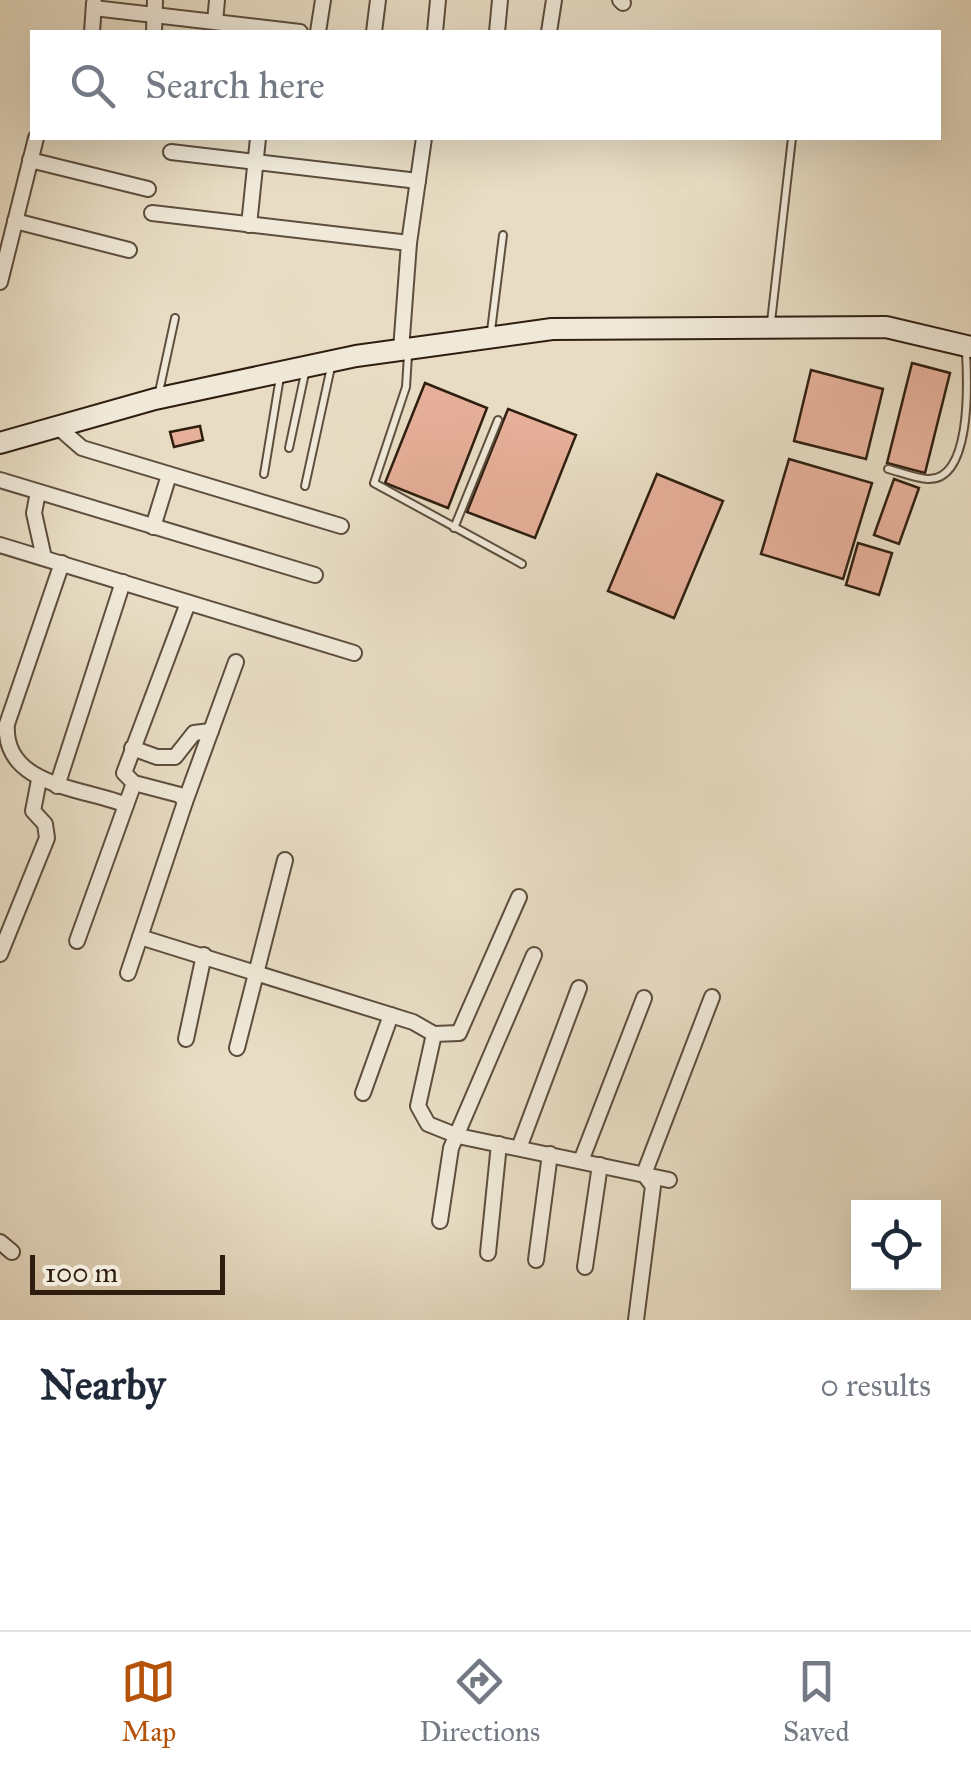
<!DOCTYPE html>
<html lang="en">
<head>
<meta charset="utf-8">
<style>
  :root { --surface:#fff; --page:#f2f2f3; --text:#1f2937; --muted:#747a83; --line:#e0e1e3; --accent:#b45309 }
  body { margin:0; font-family:"IM FELL Great Primer",serif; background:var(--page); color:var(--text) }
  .controls { position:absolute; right:30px; bottom:30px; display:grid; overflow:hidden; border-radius:0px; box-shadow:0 10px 40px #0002 }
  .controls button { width:90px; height:90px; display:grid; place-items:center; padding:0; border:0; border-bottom:2px solid var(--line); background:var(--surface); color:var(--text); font:50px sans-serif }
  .scale { position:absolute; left:30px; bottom:25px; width:195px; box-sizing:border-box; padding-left:10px; border:5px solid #2f1e10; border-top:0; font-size:28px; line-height:35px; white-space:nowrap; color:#2f1e10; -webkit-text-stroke:8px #f0e9d9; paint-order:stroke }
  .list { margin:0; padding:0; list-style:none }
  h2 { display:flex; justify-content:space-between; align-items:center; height:130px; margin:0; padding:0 40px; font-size:42px }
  h2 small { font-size:32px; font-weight:400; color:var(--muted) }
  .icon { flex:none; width:55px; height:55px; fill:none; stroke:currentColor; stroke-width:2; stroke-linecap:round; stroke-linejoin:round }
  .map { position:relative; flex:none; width:971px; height:1320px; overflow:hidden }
  .search { position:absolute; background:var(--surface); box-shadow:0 10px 40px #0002; left:30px; right:30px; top:30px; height:110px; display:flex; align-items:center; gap:25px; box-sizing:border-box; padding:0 35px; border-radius:0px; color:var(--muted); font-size:38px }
  .sheet { height:310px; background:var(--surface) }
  nav { display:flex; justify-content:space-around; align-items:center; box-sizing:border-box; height:140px; border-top:2px solid var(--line); background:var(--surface); font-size:28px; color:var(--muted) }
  nav a { display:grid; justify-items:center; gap:5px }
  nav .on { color:var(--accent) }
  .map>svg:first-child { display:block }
  .building { fill:#e6af99; stroke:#2f1e10; stroke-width:2.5 }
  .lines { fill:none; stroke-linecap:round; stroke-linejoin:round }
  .service-casing { stroke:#5d4e3d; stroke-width:10 }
  .minor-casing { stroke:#5d4e3d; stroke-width:18 }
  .secondary-casing { stroke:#2f1e10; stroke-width:24 }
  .service { stroke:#f0e9d9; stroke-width:6 }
  .minor { stroke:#f0e9d9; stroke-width:14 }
  .secondary { stroke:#f0e9d9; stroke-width:20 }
</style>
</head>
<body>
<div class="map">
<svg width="971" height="1320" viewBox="0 0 971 1320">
  <rect width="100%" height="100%" fill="#e8ddc4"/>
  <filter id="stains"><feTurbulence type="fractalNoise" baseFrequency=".002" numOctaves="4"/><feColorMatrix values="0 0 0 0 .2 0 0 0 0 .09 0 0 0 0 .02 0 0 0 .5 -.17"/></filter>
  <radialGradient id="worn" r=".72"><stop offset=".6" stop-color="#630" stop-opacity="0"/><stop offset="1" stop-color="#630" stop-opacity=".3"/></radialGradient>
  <g class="building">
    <polygon points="912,363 950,373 925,473 887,463"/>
    <polygon points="811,370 883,389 866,459 794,441"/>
    <polygon points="425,383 487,408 448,508 385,483"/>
    <polygon points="508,409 576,435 535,538 467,512"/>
    <polygon points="200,426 203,440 174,447 170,432"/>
    <polygon points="789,459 872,483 843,579 761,554"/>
    <polygon points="657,474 723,501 674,618 608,591"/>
    <polygon points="894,479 919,488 899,544 874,535"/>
    <polygon points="858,543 892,553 879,595 846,585"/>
  </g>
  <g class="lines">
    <defs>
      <g id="service">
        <polyline points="771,322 792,138"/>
        <polyline points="491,331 503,235"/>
        <polyline points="408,355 406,387 374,483 522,564"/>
        <polyline points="159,392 175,318"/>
        <polyline points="289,448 305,373"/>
        <path d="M888 469C900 472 914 478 927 479 971 482 968 387 966 352"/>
        <polyline points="264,474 280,377"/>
        <polyline points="305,486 331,367"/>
        <polyline points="454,528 498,420"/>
      </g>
      <g id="minor">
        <polyline points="620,0 623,3"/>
        <polyline points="94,8 300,32"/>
        <polyline points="215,22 217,0"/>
        <polyline points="92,32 94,3"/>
        <polyline points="154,32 155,0"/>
        <polyline points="318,32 323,0"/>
        <polyline points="374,32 378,0"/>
        <polyline points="435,32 438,0"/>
        <polyline points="497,32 500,0"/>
        <polyline points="549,32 554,0"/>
        <polyline points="171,152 418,181"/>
        <polyline points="30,160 148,189"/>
        <polyline points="152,213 409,243"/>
        <polyline points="15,221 129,250"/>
        <polyline points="249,225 258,138"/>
        <polyline points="0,282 36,138"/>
        <polyline points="401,350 409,243 424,138"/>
        <polyline points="58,427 82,448 341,526"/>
        <polyline points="0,480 315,575"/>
        <polyline points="38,492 34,513 44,558"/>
        <polyline points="153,527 169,475"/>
        <polyline points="0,545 354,653"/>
        <path d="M62 563 7 724C2 787 86 788 126 805"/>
        <polyline points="132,748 157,757 175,757 194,733 211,731"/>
        <polyline points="57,786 123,582"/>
        <polyline points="185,802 236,662"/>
        <polyline points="140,937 413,1022 434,1034 459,1033 519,897"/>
        <polyline points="77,941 134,783"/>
        <polyline points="0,954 47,838 45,824 33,811 39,780"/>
        <polyline points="128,973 185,802 180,795 134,783 124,773 188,603"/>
        <polyline points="434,1034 418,1106 428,1124 458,1136 669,1180"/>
        <polyline points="186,1039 204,955"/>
        <polyline points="237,1048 285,860"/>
        <polyline points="363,1093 391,1015"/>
        <polyline points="519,1148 579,988"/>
        <polyline points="581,1161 644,998"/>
        <polyline points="440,1221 451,1148 534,955"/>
        <polyline points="0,1242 12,1252"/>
        <polyline points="488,1253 499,1144"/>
        <polyline points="536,1260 550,1154"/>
        <polyline points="585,1267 600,1165"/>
        <polyline points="636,1320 653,1186 644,1174 712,997"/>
      </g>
      <polyline id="secondary" points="0,443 155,399 356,356 552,329 886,327 971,347"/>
    </defs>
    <use href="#service" class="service-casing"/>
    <use href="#minor" class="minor-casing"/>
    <use href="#secondary" class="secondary-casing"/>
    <use href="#service" class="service"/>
    <use href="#minor" class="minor"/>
    <use href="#secondary" class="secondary"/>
  </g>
  <rect width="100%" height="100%" filter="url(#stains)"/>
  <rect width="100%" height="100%" fill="url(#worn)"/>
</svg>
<div class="controls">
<button><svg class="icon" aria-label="locate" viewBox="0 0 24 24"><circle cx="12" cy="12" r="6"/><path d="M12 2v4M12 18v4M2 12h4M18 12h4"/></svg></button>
</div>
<div class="scale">100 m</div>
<div class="search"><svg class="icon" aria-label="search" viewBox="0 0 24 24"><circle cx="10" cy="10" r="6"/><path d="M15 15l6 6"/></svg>Search here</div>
</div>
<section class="sheet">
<h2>Nearby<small>0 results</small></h2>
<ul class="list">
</ul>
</section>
<nav>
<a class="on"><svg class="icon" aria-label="map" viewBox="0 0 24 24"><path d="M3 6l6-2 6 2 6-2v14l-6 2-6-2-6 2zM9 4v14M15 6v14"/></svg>Map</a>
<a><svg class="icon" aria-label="directions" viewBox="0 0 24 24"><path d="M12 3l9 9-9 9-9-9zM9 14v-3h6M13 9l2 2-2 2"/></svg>Directions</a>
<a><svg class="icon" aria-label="saved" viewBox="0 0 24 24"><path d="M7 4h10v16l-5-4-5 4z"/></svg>Saved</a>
</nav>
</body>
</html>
